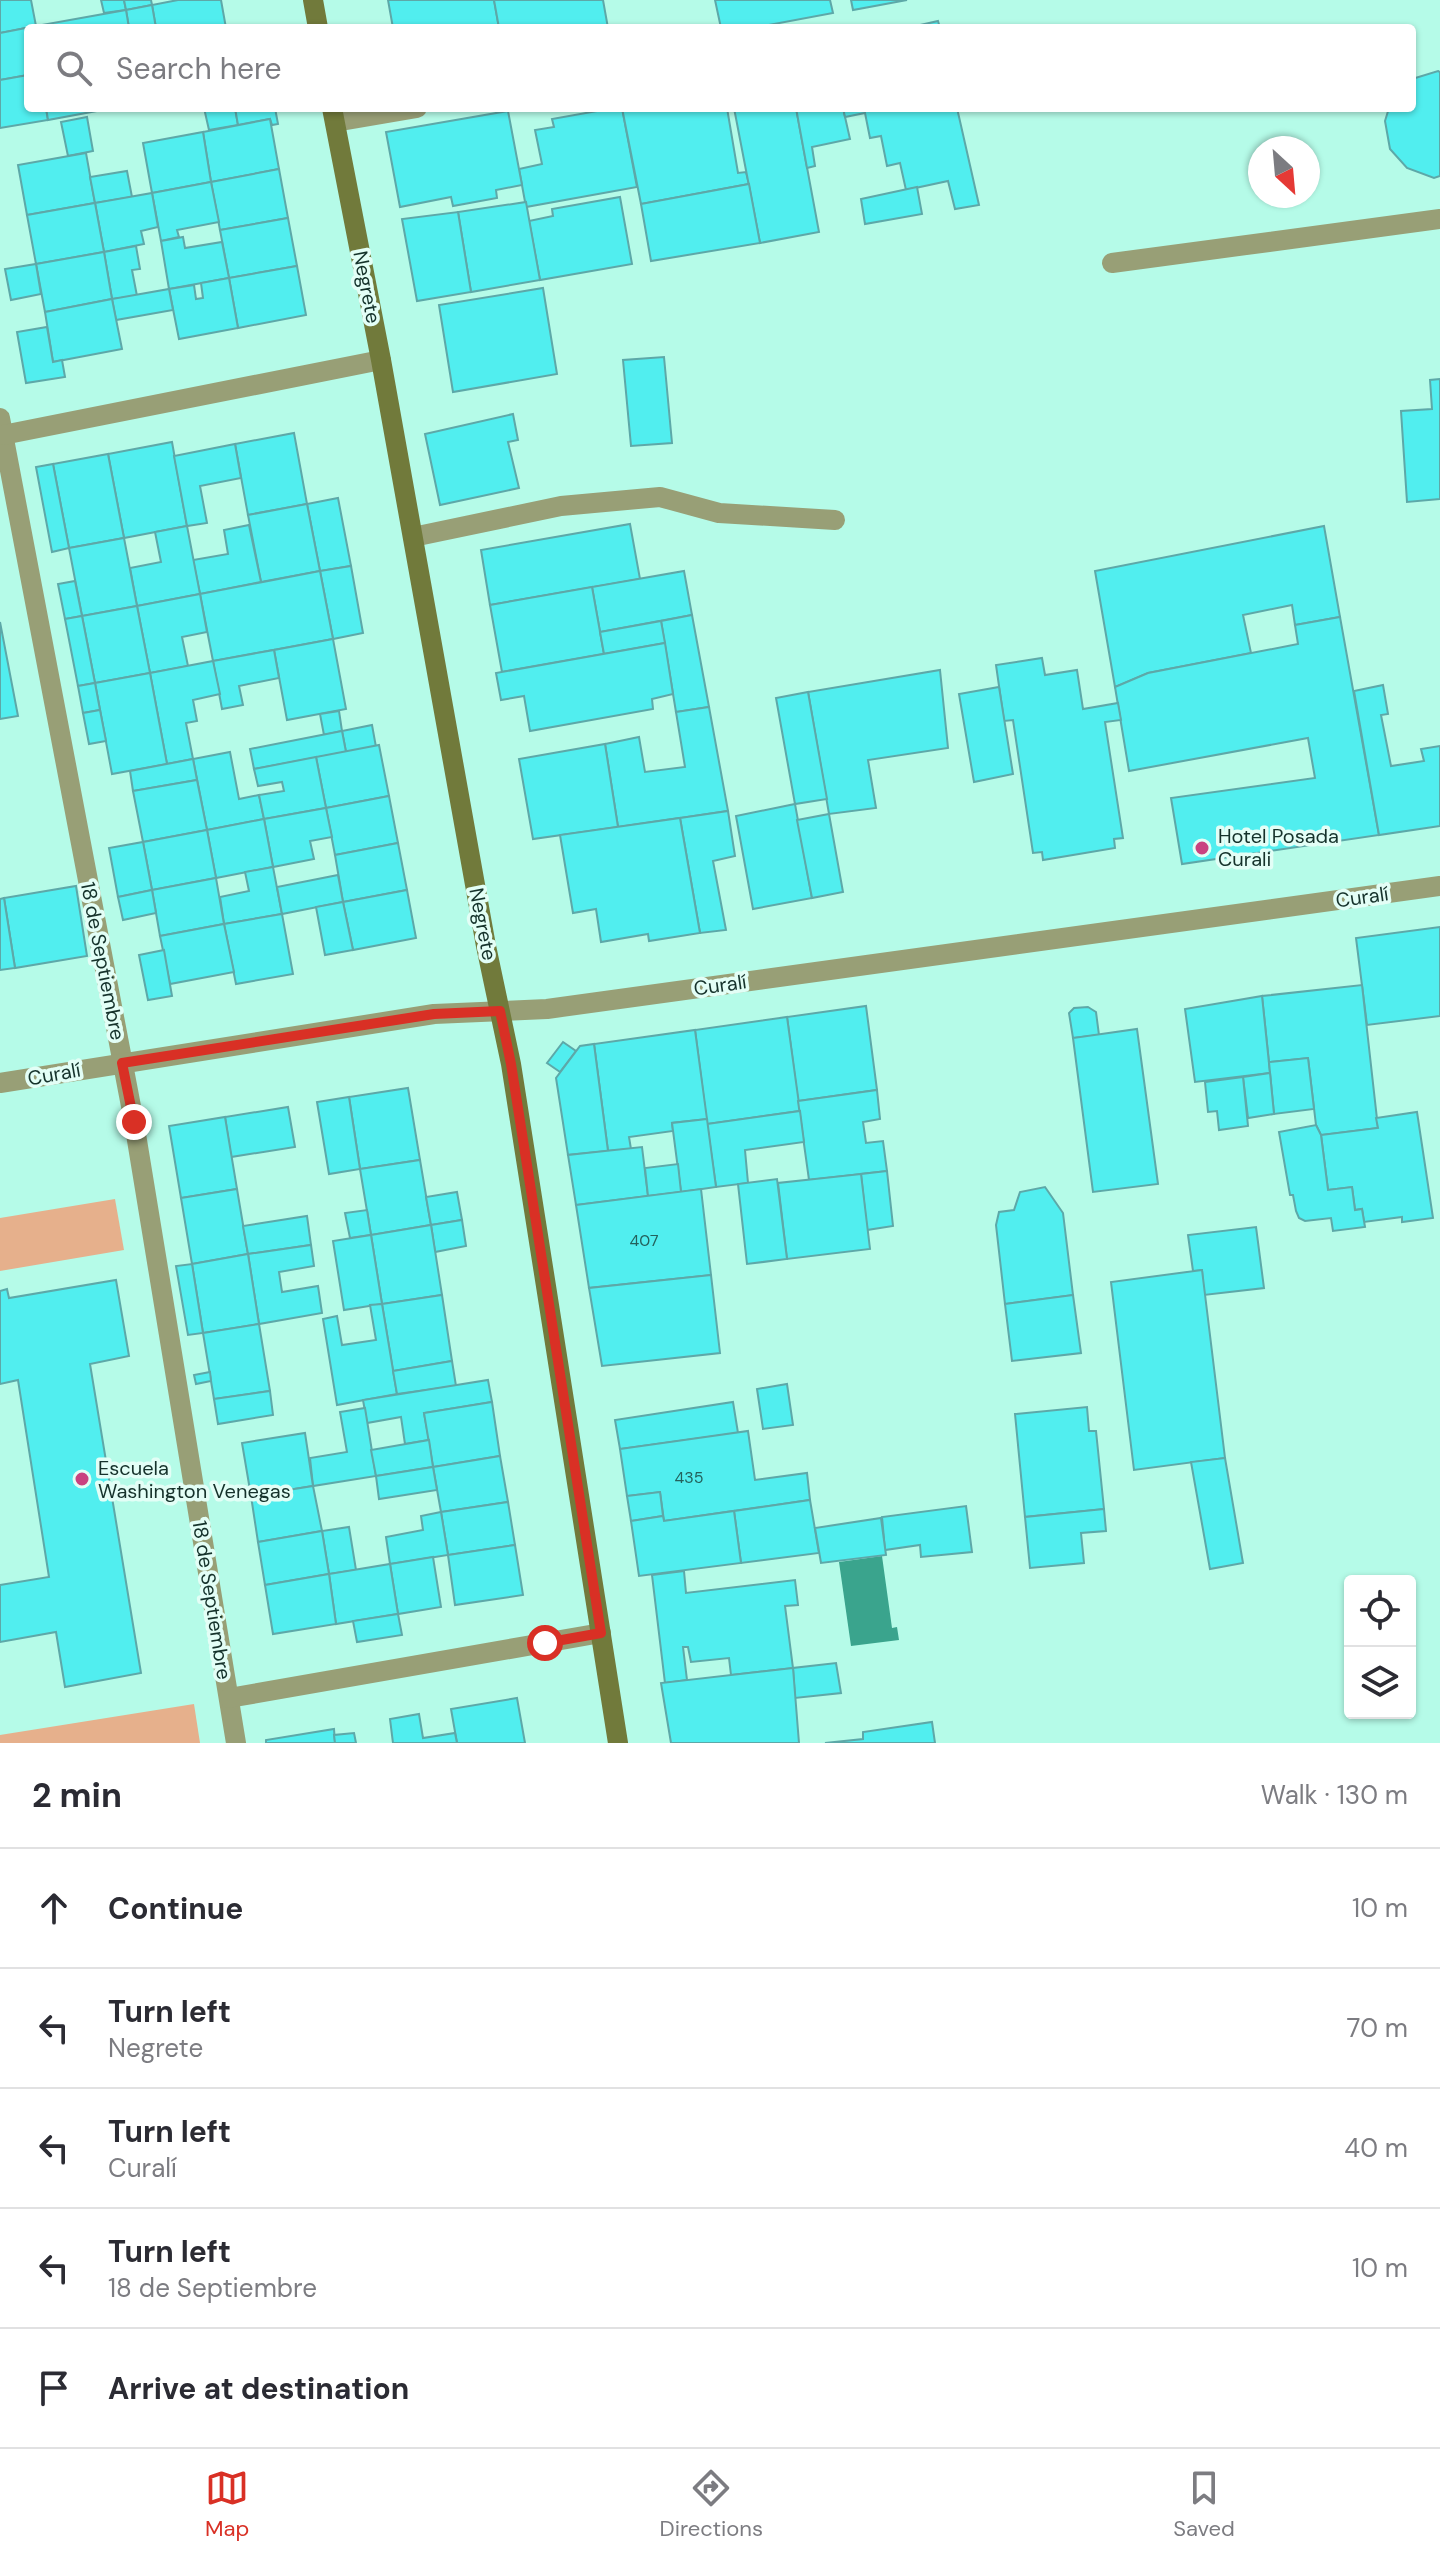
<!DOCTYPE html>
<html lang="en">
<head>
<meta charset="utf-8">
<style>
  :root { --surface:#fff; --page:#f7f7f7; --text:#2b2b33; --muted:#7c7c81; --line:#e1e1e2; --accent:#d93025 }
  body { margin:0; font-family:"DM Sans",sans-serif; background:var(--page); color:var(--text) }
  .controls { position:absolute; right:24px; bottom:24px; display:grid; overflow:hidden; border-radius:8px; box-shadow:0 2px 6px #0004 }
  .controls button { width:72px; height:72px; display:grid; place-items:center; padding:0; border:0; border-bottom:2px solid var(--line); background:var(--surface); color:var(--text); font:40px sans-serif }
  .compass { position:absolute; left:1248px; top:136px; width:72px; height:72px; border-radius:50%; background:var(--surface); box-shadow:0 2px 6px #0004; rotate:154deg }
  .stop { position:absolute; width:24px; height:24px; margin:-18px; border:6px solid #d93025; border-radius:50%; background:#fff }
  .stop.end { background:#d93025; border-color:#fff; box-shadow:0 2px 8px #0008 }
  .list { margin:0; padding:0; list-style:none }
  h2 { display:flex; justify-content:space-between; align-items:center; height:104px; margin:0; padding:0 32px; font-size:34px }
  h2 small { font-size:26px; font-weight:400; color:var(--muted) }
  .list li { display:grid; grid-template-columns:52px 1fr auto; gap:24px; align-items:center; box-sizing:border-box; height:120px; padding:0 32px; border-top:2px solid var(--line) }
  .list b { display:block; font-size:30px; white-space:nowrap }
  .list p { margin:0; font-size:26px; white-space:nowrap; color:var(--muted) }
  .list em { font-size:26px; font-style:normal; color:var(--muted) }
  .icon { flex:none; width:44px; height:44px; fill:none; stroke:currentColor; stroke-width:2; stroke-linecap:round; stroke-linejoin:round }
  .map { position:relative; flex:none; width:1440px; height:1743px; overflow:hidden }
  .search { position:absolute; background:var(--surface); box-shadow:0 2px 6px #0004; left:24px; right:24px; top:24px; height:88px; display:flex; align-items:center; gap:20px; box-sizing:border-box; padding:0 28px; border-radius:8px; color:var(--muted); font-size:30px }
  .sheet { height:704px; background:var(--surface) }
  nav { display:flex; justify-content:space-around; align-items:center; box-sizing:border-box; height:112px; border-top:2px solid var(--line); background:var(--surface); font-size:22px; color:var(--muted) }
  nav a { display:grid; justify-items:center; gap:4px }
  nav .on { color:var(--accent) }
  .map>svg:first-child { display:block }
  .green { fill:#e6b08c }
  .water { fill:#3aa48d }
  .building { fill:#51eeef; stroke:#5da8a8; stroke-width:2 }
  .lines { fill:none; stroke-linecap:round; stroke-linejoin:round }
  .lane { stroke:#989f76; stroke-width:20 }
  .street { stroke:#989f76; stroke-width:20 }
  .secondary { stroke:#717a3b; stroke-width:20 }
  .route { stroke:#d93025; stroke-width:10 }
  .poi-dot { fill:#c94280; stroke:#e3fef6; stroke-width:3 }
  .labels { text-anchor:middle; dominant-baseline:central; stroke-width:7; stroke-linejoin:round; paint-order:stroke }
  .number-label { font-size:16px; fill:#24615c }
  .street-label { font-size:20px; fill:#15322b; stroke:#e3fef6 }
  .poi-label { font-size:20px; fill:#15322b; stroke:#e3fef6; text-anchor:start }
</style>
</head>
<body>
<div class="map">
<svg width="1440" height="1743" viewBox="0 0 1440 1743">
  <rect width="100%" height="100%" fill="#b5fbe8"/>
  <g class="green">
    <polygon points="115,1199 124,1250 0,1271 0,1218"/>
    <polygon points="194,1704 200,1743 0,1743 0,1735"/>
  </g>
  <polygon class="water" points="882,1556 892,1628 897,1627 899,1640 851,1646 839,1562"/>
  <g class="building">
    <polygon points="0,0 31,0 36,26 0,33"/>
    <polygon points="101,0 124,0 126,10 104,13"/>
    <polygon points="124,0 151,0 152,5 126,10"/>
    <polygon points="178,0 221,0 226,28 156,28 152,5"/>
    <polygon points="388,0 494,0 499,28 393,28"/>
    <polygon points="494,0 603,0 608,28 499,28"/>
    <polygon points="715,0 830,0 833,13 753,28 721,28"/>
    <polygon points="851,0 907,0 853,10"/>
    <polygon points="152,5 156,28 129,28 126,10"/>
    <polygon points="126,10 129,28 36,28 36,26"/>
    <polygon points="938,21 940,28 907,28"/>
    <polygon points="36,26 28,28 28,75 0,80 0,33"/>
    <polygon points="1438,71 1440,72 1440,176 1434,178 1407,168 1390,149 1385,121 1389,108 1412,108 1412,79"/>
    <polygon points="28,75 28,108 46,108 48,120 0,128 0,80"/>
    <polygon points="46,108 113,108 48,120"/>
    <polygon points="204,108 235,108 238,125 209,130"/>
    <polygon points="235,108 275,108 278,124 272,125 270,119 238,125"/>
    <polygon points="614,108 622,108 637,187 526,207 519,169 542,164 535,130 554,127 552,119"/>
    <polygon points="622,108 727,108 738,173 746,172 749,184 641,204"/>
    <polygon points="734,108 796,108 819,232 760,243"/>
    <polygon points="796,108 843,108 850,139 812,147 815,166 807,168"/>
    <polygon points="843,108 957,108 979,205 955,209 948,181 906,190 900,163 887,166 881,136 870,138 865,113 845,117"/>
    <polygon points="508,111 522,185 496,190 497,198 453,206 451,197 400,207 386,132"/>
    <polygon points="87,117 93,151 68,156 61,122"/>
    <polygon points="270,119 279,169 211,182 203,132"/>
    <polygon points="203,132 211,182 152,193 143,143"/>
    <polygon points="86,153 95,203 27,215 18,165"/>
    <polygon points="279,169 288,218 220,230 211,182"/>
    <polygon points="127,171 132,197 95,203 90,177"/>
    <polygon points="211,182 219,222 177,230 179,237 161,241 152,193"/>
    <polygon points="749,184 760,243 651,261 641,204"/>
    <polygon points="917,187 922,214 865,224 861,199"/>
    <polygon points="152,193 158,227 141,231 144,244 104,252 95,203"/>
    <polygon points="620,197 632,264 540,280 529,221 553,216 552,209"/>
    <polygon points="526,202 540,280 471,292 458,212"/>
    <polygon points="95,203 104,252 36,264 27,215"/>
    <polygon points="458,212 471,292 417,301 402,219"/>
    <polygon points="288,218 297,266 229,278 220,230"/>
    <polygon points="183,237 185,248 222,242 229,278 169,289 161,241"/>
    <polygon points="136,246 140,269 132,270 137,296 112,299 104,252"/>
    <polygon points="104,252 112,299 45,312 36,264"/>
    <polygon points="36,264 41,294 11,300 5,269"/>
    <polygon points="297,266 306,315 238,328 229,278"/>
    <polygon points="229,278 238,328 179,339 169,289 194,285 196,299 203,298 201,283"/>
    <polygon points="543,288 557,374 453,392 439,305"/>
    <polygon points="169,289 173,310 116,320 112,299"/>
    <polygon points="112,299 122,349 53,362 45,312"/>
    <polygon points="47,327 53,362 62,360 65,377 26,383 17,332"/>
    <polygon points="664,357 672,443 631,446 623,360"/>
    <polygon points="1440,379 1440,499 1407,502 1401,411 1432,409 1430,380"/>
    <polygon points="513,414 518,440 508,442 519,488 440,505 425,434"/>
    <polygon points="294,433 307,504 248,515 235,444"/>
    <polygon points="172,442 187,526 124,538 108,454"/>
    <polygon points="235,444 241,478 200,486 207,523 187,526 174,456"/>
    <polygon points="108,454 124,538 69,548 53,464"/>
    <polygon points="53,464 69,548 52,552 36,467"/>
    <polygon points="338,498 351,566 320,571 307,504"/>
    <polygon points="307,504 320,571 261,582 248,515"/>
    <polygon points="630,524 640,579 490,605 481,550"/>
    <polygon points="249,525 261,582 200,594 193,560 228,554 224,530"/>
    <polygon points="187,526 200,594 137,606 130,568 161,562 155,532"/>
    <polygon points="1324,526 1340,617 1295,625 1292,605 1243,615 1251,653 1148,673 1115,687 1095,571"/>
    <polygon points="124,538 137,606 82,616 69,548"/>
    <polygon points="351,566 363,633 333,639 320,571"/>
    <polygon points="320,571 333,639 213,661 200,594"/>
    <polygon points="684,571 692,615 600,632 592,587"/>
    <polygon points="75,581 82,616 65,619 58,584"/>
    <polygon points="592,587 604,654 502,672 490,605"/>
    <polygon points="200,594 207,632 182,637 188,666 150,673 137,606"/>
    <polygon points="137,606 150,673 95,683 82,616"/>
    <polygon points="692,615 709,707 676,712 661,621"/>
    <polygon points="82,616 95,683 78,686 65,619"/>
    <polygon points="1340,617 1379,835 1182,864 1171,798 1315,778 1308,738 1129,771 1115,687 1148,673 1298,644 1295,625"/>
    <polygon points="661,621 665,643 604,654 600,632"/>
    <polygon points="0,622 18,716 0,719"/>
    <polygon points="333,639 346,709 287,720 274,650"/>
    <polygon points="665,643 673,694 652,699 653,709 530,731 524,696 501,700 496,673"/>
    <polygon points="274,650 279,678 239,686 243,705 222,709 213,661"/>
    <polygon points="1042,658 1045,675 1077,670 1083,709 1118,703 1121,720 1105,722 1123,838 1114,839 1115,848 1043,860 1042,852 1033,853 1013,720 1004,721 996,665"/>
    <polygon points="213,661 220,694 193,700 197,721 186,723 193,759 167,764 150,673"/>
    <polygon points="940,670 948,748 868,760 876,808 829,814 808,692"/>
    <polygon points="150,673 167,764 112,774 95,683"/>
    <polygon points="95,683 100,710 83,713 78,686"/>
    <polygon points="1383,685 1388,714 1381,715 1391,766 1424,761 1421,749 1440,746 1440,826 1379,835 1354,691"/>
    <polygon points="999,687 1013,774 974,782 959,694"/>
    <polygon points="808,692 827,799 795,804 776,698"/>
    <polygon points="709,707 728,811 618,827 605,744 639,737 645,772 685,767 676,712"/>
    <polygon points="100,710 106,741 89,744 83,713"/>
    <polygon points="339,711 342,731 324,735 320,714"/>
    <polygon points="372,725 376,747 346,752 342,731"/>
    <polygon points="342,731 346,752 254,769 250,749"/>
    <polygon points="605,744 618,827 533,839 519,759"/>
    <polygon points="379,745 389,796 326,808 316,757"/>
    <polygon points="230,752 239,799 259,795 264,819 207,830 193,759"/>
    <polygon points="316,757 326,808 264,819 259,795 284,791 282,782 258,786 254,769"/>
    <polygon points="193,759 197,780 133,791 130,771"/>
    <polygon points="197,780 207,830 143,842 133,791"/>
    <polygon points="389,796 398,843 335,855 326,808"/>
    <polygon points="795,804 812,898 753,909 736,816"/>
    <polygon points="326,808 332,837 310,841 314,859 273,867 264,819"/>
    <polygon points="728,811 735,856 713,861 726,930 700,933 680,818"/>
    <polygon points="829,814 843,892 812,898 797,820"/>
    <polygon points="680,818 700,933 649,941 648,934 601,942 596,909 573,913 560,835"/>
    <polygon points="264,819 273,867 216,878 207,830"/>
    <polygon points="207,830 216,878 152,890 143,842"/>
    <polygon points="143,842 152,890 118,897 109,848"/>
    <polygon points="398,843 407,890 343,902 335,855"/>
    <polygon points="273,867 282,914 224,924 220,897 249,891 245,872"/>
    <polygon points="338,875 343,902 282,914 277,887"/>
    <polygon points="216,878 224,924 160,936 152,890"/>
    <polygon points="76,886 87,956 15,968 4,898"/>
    <polygon points="152,890 156,913 123,920 118,897"/>
    <polygon points="407,890 416,938 353,950 343,902"/>
    <polygon points="4,898 15,968 0,970 0,899"/>
    <polygon points="343,902 353,950 325,955 316,907"/>
    <polygon points="282,914 293,974 236,984 224,924"/>
    <polygon points="224,924 234,972 170,984 160,936"/>
    <polygon points="1440,927 1440,1016 1367,1025 1356,938"/>
    <polygon points="164,950 172,996 148,1000 139,955"/>
    <polygon points="1362,985 1378,1128 1321,1135 1316,1125 1308,1058 1269,1062 1262,996"/>
    <polygon points="1262,996 1270,1073 1195,1082 1185,1009"/>
    <polygon points="866,1006 877,1090 798,1101 787,1017"/>
    <polygon points="1088,1007 1096,1012 1099,1035 1073,1038 1069,1013 1074,1008"/>
    <polygon points="787,1017 800,1111 707,1124 695,1030"/>
    <polygon points="1137,1029 1158,1184 1093,1192 1073,1038"/>
    <polygon points="695,1030 707,1119 672,1123 673,1131 629,1137 631,1149 608,1151 594,1044"/>
    <polygon points="563,1042 576,1051 560,1072 547,1063"/>
    <polygon points="594,1044 608,1151 568,1155 556,1078 580,1046"/>
    <polygon points="1308,1058 1314,1109 1274,1114 1269,1062"/>
    <polygon points="1270,1073 1274,1114 1248,1118 1243,1077"/>
    <polygon points="1243,1077 1248,1126 1219,1130 1217,1111 1208,1112 1205,1082"/>
    <polygon points="408,1088 420,1160 360,1169 349,1097"/>
    <polygon points="877,1090 880,1119 863,1122 866,1143 883,1141 887,1171 809,1180 798,1101"/>
    <polygon points="349,1097 360,1169 329,1174 317,1102"/>
    <polygon points="288,1107 295,1147 231,1157 225,1117"/>
    <polygon points="800,1111 804,1142 745,1150 748,1183 716,1187 707,1124"/>
    <polygon points="1417,1112 1433,1218 1402,1222 1402,1217 1364,1222 1362,1209 1355,1210 1352,1187 1328,1190 1321,1135 1378,1128 1376,1118"/>
    <polygon points="225,1117 237,1189 181,1198 169,1126"/>
    <polygon points="707,1119 716,1187 681,1192 672,1123"/>
    <polygon points="1316,1125 1321,1135 1328,1190 1352,1187 1355,1210 1362,1209 1365,1227 1333,1231 1331,1218 1305,1221 1299,1218 1296,1211 1293,1195 1290,1195 1279,1132"/>
    <polygon points="642,1147 648,1196 576,1205 568,1155"/>
    <polygon points="420,1160 431,1225 371,1235 360,1169"/>
    <polygon points="678,1164 681,1192 648,1196 645,1168"/>
    <polygon points="887,1171 893,1226 867,1230 861,1174"/>
    <polygon points="861,1174 870,1249 787,1259 778,1183"/>
    <polygon points="777,1179 787,1259 747,1264 738,1184"/>
    <polygon points="1045,1187 1063,1213 1073,1295 1005,1304 996,1225 999,1212 1014,1210 1020,1192"/>
    <polygon points="237,1189 248,1254 192,1264 181,1198"/>
    <polygon points="701,1189 711,1275 589,1288 576,1205"/>
    <polygon points="457,1192 462,1220 431,1225 426,1197"/>
    <polygon points="367,1210 371,1235 350,1238 345,1213"/>
    <polygon points="307,1216 311,1245 248,1254 243,1226"/>
    <polygon points="462,1220 466,1246 435,1252 431,1225"/>
    <polygon points="431,1225 442,1295 382,1304 371,1235"/>
    <polygon points="1256,1227 1264,1288 1204,1295 1202,1270 1193,1271 1188,1235"/>
    <polygon points="371,1235 382,1304 344,1310 333,1241"/>
    <polygon points="311,1245 314,1266 279,1272 282,1292 318,1286 322,1313 259,1324 248,1254"/>
    <polygon points="248,1254 259,1324 203,1333 192,1264"/>
    <polygon points="192,1264 203,1333 188,1335 176,1266"/>
    <polygon points="1202,1270 1225,1458 1134,1470 1111,1282"/>
    <polygon points="711,1275 720,1353 602,1366 589,1288"/>
    <polygon points="116,1280 129,1356 90,1364 141,1673 65,1687 56,1632 0,1642 0,1585 49,1577 18,1380 0,1384 0,1291 7,1289 9,1298"/>
    <polygon points="442,1295 452,1361 393,1371 382,1304"/>
    <polygon points="1073,1295 1081,1353 1012,1361 1005,1304"/>
    <polygon points="382,1304 397,1394 337,1405 323,1319 337,1316 342,1345 376,1340 370,1305"/>
    <polygon points="259,1324 270,1391 214,1399 203,1333"/>
    <polygon points="452,1361 456,1386 397,1394 393,1371"/>
    <polygon points="210,1372 211,1381 196,1384 194,1375"/>
    <polygon points="488,1380 492,1402 424,1413 429,1440 405,1444 401,1417 367,1423 363,1400"/>
    <polygon points="787,1384 793,1425 763,1429 757,1389"/>
    <polygon points="270,1391 273,1415 218,1424 214,1399"/>
    <polygon points="492,1402 500,1456 433,1467 424,1413"/>
    <polygon points="733,1402 738,1433 620,1449 615,1420"/>
    <polygon points="1087,1407 1089,1431 1096,1431 1104,1509 1025,1517 1015,1414"/>
    <polygon points="365,1408 376,1476 313,1486 310,1458 347,1452 340,1412"/>
    <polygon points="748,1431 755,1480 807,1473 810,1500 664,1521 660,1492 627,1496 620,1449"/>
    <polygon points="305,1433 313,1486 251,1496 242,1443"/>
    <polygon points="429,1440 433,1467 376,1476 371,1450"/>
    <polygon points="500,1456 508,1502 441,1512 433,1467"/>
    <polygon points="1225,1458 1243,1563 1210,1569 1191,1462"/>
    <polygon points="433,1467 437,1490 379,1499 376,1476"/>
    <polygon points="313,1486 322,1531 258,1542 251,1496"/>
    <polygon points="660,1492 663,1516 631,1521 627,1496"/>
    <polygon points="810,1500 819,1553 741,1563 734,1511"/>
    <polygon points="508,1502 515,1545 448,1555 441,1512"/>
    <polygon points="966,1506 972,1552 921,1557 920,1545 885,1550 882,1517"/>
    <polygon points="1104,1509 1106,1531 1081,1533 1084,1563 1030,1568 1025,1517"/>
    <polygon points="734,1511 741,1563 639,1576 631,1521 663,1516 664,1521"/>
    <polygon points="441,1512 448,1555 390,1564 386,1537 423,1530 421,1516"/>
    <polygon points="881,1518 886,1555 821,1563 815,1528"/>
    <polygon points="349,1527 356,1570 329,1574 322,1531"/>
    <polygon points="322,1531 329,1574 265,1585 258,1542"/>
    <polygon points="515,1545 523,1595 455,1605 448,1555"/>
    <polygon points="433,1557 441,1607 398,1614 390,1564"/>
    <polygon points="390,1564 398,1614 336,1624 329,1574"/>
    <polygon points="684,1571 686,1593 795,1580 798,1605 785,1606 793,1668 731,1675 729,1658 691,1662 688,1647 683,1647 687,1680 665,1683 652,1575"/>
    <polygon points="329,1574 336,1624 273,1634 265,1585"/>
    <polygon points="398,1614 402,1635 357,1642 353,1621"/>
    <polygon points="836,1663 841,1693 795,1698 793,1668"/>
    <polygon points="793,1668 799,1743 671,1743 661,1683"/>
    <polygon points="517,1698 525,1743 457,1743 451,1709"/>
    <polygon points="419,1714 423,1738 455,1733 457,1743 393,1743 390,1719"/>
    <polygon points="932,1722 935,1743 825,1743 863,1739 863,1732"/>
    <polygon points="334,1729 335,1743 266,1743 266,1740"/>
    <polygon points="354,1733 356,1743 335,1743 334,1735"/>
  </g>
  <g class="lines">
    <g class="lane">
      <polyline points="1112,263 1440,219"/>
      <polyline points="413,537 561,506 660,497 719,513 835,520"/>
    </g>
    <g class="street">
      <polyline points="335,122 417,108"/>
      <polyline points="0,418 134,1122 236,1743"/>
      <polyline points="3,435 381,360"/>
      <polyline points="0,1083 434,1014 547,1009 1440,886"/>
      <polyline points="229,1698 601,1633"/>
    </g>
    <g class="secondary">
      <polyline points="313,0 318,28"/>
      <polyline points="332,108 381,360 486,946 511,1064 618,1743"/>
    </g>
  </g>
  <g class="lines">
    <polyline class="route" points="134,1122 122,1063 434,1014 500,1011 511,1064 601,1633 545,1643"/>
  </g>
  <g class="poi-dot">
    <circle cx="1202" cy="848" r="8"/>
    <circle cx="82" cy="1479" r="8"/>
  </g>
  <g class="labels">
    <g class="number-label">
      <text x="644" y="1240">407</text>
      <text x="689" y="1477">435</text>
    </g>
    <g class="street-label">
      <text transform="translate(367 287) rotate(79)">Negrete</text>
      <text transform="translate(1362 897) rotate(-8)">Curalí</text>
      <text transform="translate(483 924) rotate(79)">Negrete</text>
      <text transform="translate(103 961) rotate(79)">18 de Septiembre</text>
      <text transform="translate(720 985) rotate(-8)">Curalí</text>
      <text transform="translate(54 1074) rotate(-10)">Curalí</text>
      <text transform="translate(212 1600) rotate(81)">18 de Septiembre</text>
    </g>
    <g class="poi-label">
      <text x="1218" y="836">Hotel Posada<tspan x="1218" dy="23">Curali</tspan></text>
      <text x="98" y="1468">Escuela<tspan x="98" dy="23">Washington Venegas</tspan></text>
    </g>
  </g>
</svg>
<div class="controls">
<button><svg class="icon" aria-label="locate" viewBox="0 0 24 24"><circle cx="12" cy="12" r="6"/><path d="M12 2v4M12 18v4M2 12h4M18 12h4"/></svg></button>
<button><svg class="icon" aria-label="layers" viewBox="0 0 24 24"><path d="M12 4l9 5-9 5-9-5zM3 14l9 5 9-5"/></svg></button>
</div>
<svg class="compass" viewBox="-18 -18 36 36"><path d="M0-13l5 13h-10z" fill="#e53935"/><path d="M0 13l5-13h-10z" fill="#7c7c81"/></svg>
<div class="stop" style="left:545px;top:1643px"></div>
<div class="stop end" style="left:134px;top:1122px"></div>
<div class="search"><svg class="icon" aria-label="search" viewBox="0 0 24 24"><circle cx="10" cy="10" r="6"/><path d="M15 15l6 6"/></svg>Search here</div>
</div>
<section class="sheet">
<h2>2 min<small>Walk · 130 m</small></h2>
<ul class="list">
<li><svg class="icon" aria-label="ahead" viewBox="0 0 24 24"><path d="M12 20V5M6 11l6-6 6 6"/></svg><div><b>Continue</b></div><em>10 m</em></li>
<li><svg class="icon" aria-label="left" viewBox="0 0 24 24"><path d="M17 20v-9H6M10 6l-5 5 5 5"/></svg><div><b>Turn left</b><p>Negrete</p></div><em>70 m</em></li>
<li><svg class="icon" aria-label="left" viewBox="0 0 24 24"><path d="M17 20v-9H6M10 6l-5 5 5 5"/></svg><div><b>Turn left</b><p>Curalí</p></div><em>40 m</em></li>
<li><svg class="icon" aria-label="left" viewBox="0 0 24 24"><path d="M17 20v-9H6M10 6l-5 5 5 5"/></svg><div><b>Turn left</b><p>18 de Septiembre</p></div><em>10 m</em></li>
<li><svg class="icon" aria-label="arrive" viewBox="0 0 24 24"><path d="M6 21V4h12l-3 4 3 4H6"/></svg><div><b>Arrive at destination</b></div></li>
</ul>
</section>
<nav>
<a class="on"><svg class="icon" aria-label="map" viewBox="0 0 24 24"><path d="M3 6l6-2 6 2 6-2v14l-6 2-6-2-6 2zM9 4v14M15 6v14"/></svg>Map</a>
<a><svg class="icon" aria-label="directions" viewBox="0 0 24 24"><path d="M12 3l9 9-9 9-9-9zM9 14v-3h6M13 9l2 2-2 2"/></svg>Directions</a>
<a><svg class="icon" aria-label="saved" viewBox="0 0 24 24"><path d="M7 4h10v16l-5-4-5 4z"/></svg>Saved</a>
</nav>
</body>
</html>
